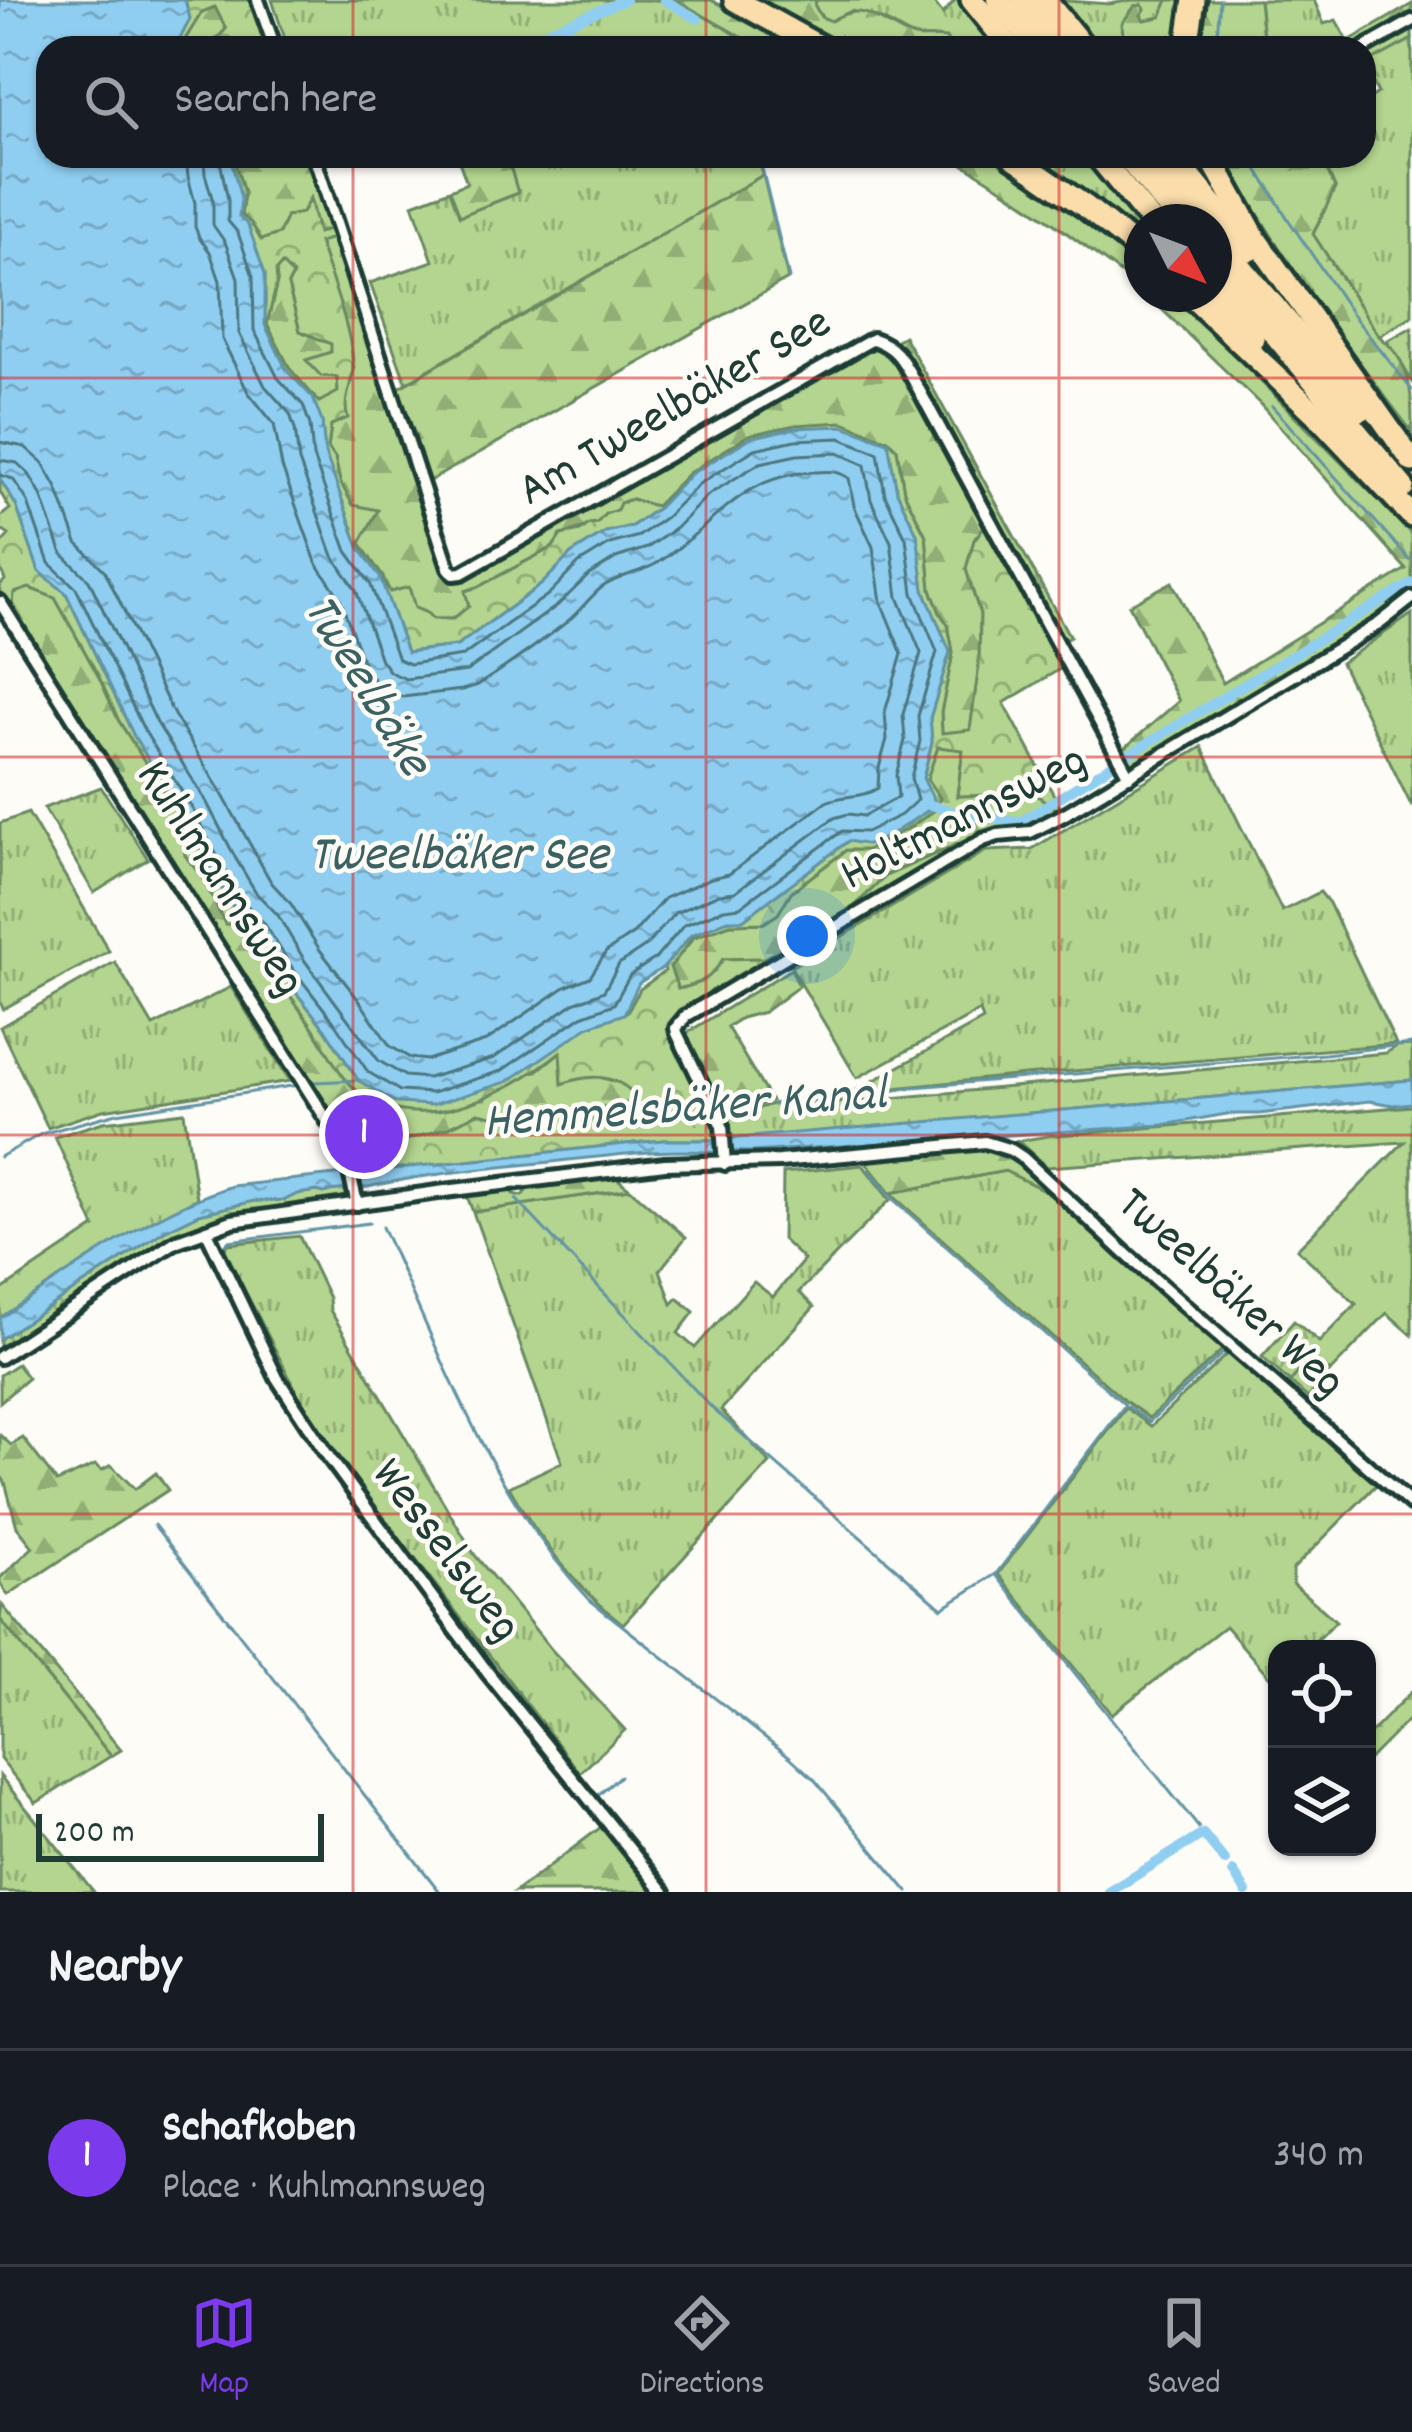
<!DOCTYPE html>
<html lang="en">
<head>
<meta charset="utf-8">
<style>
  :root { --surface:#171b24; --page:#242831; --text:#f1f3f6; --muted:#9ea1a6; --line:#363941; --accent:#7c3aed }
  body { margin:0; font-family:Dekko,sans-serif; background:var(--page); color:var(--text) }
  .controls { position:absolute; right:36px; bottom:36px; display:grid; overflow:hidden; border-radius:24px; box-shadow:0 3px 9px #0004 }
  .controls button { width:108px; height:108px; display:grid; place-items:center; padding:0; border:0; border-bottom:3px solid var(--line); background:var(--surface); color:var(--text); font:60px sans-serif }
  .compass { position:absolute; left:1124px; top:204px; width:108px; height:108px; border-radius:50%; background:var(--surface); box-shadow:0 3px 9px #0004; rotate:132deg }
  .scale { position:absolute; left:36px; bottom:30px; width:288px; box-sizing:border-box; padding-left:12px; border:6px solid #1f3d34; border-top:0; font-size:33px; line-height:42px; white-space:nowrap; color:#1f3d34; -webkit-text-stroke:9px #fdfcf7; paint-order:stroke }
  .you { position:absolute; left:807px; top:936px; width:42px; height:42px; margin:-30px; border:9px solid #fff; border-radius:50%; background:#1a73e8; box-shadow:0 0 0 18px #1a73e833 }
  .badge { display:grid; place-items:center; width:78px; height:78px; border-radius:50%; background:var(--accent); color:#fff; font-size:39px; font-weight:700 }
  .pin { position:absolute; translate:-50% -50%; border:6px solid #fff; box-shadow:0 3px 12px #0006 }
  .list { margin:0; padding:0; list-style:none }
  h2 { display:flex; justify-content:space-between; align-items:center; height:156px; margin:0; padding:0 48px; font-size:51px }
  h2 small { font-size:39px; font-weight:400; color:var(--muted) }
  .list li { display:grid; grid-template-columns:78px 1fr auto; gap:36px; align-items:center; box-sizing:border-box; height:216px; padding:0 48px; border-top:3px solid var(--line) }
  .list b { display:block; font-size:45px; white-space:nowrap }
  .list p { margin:0; font-size:39px; white-space:nowrap; color:var(--muted) }
  .list em { font-size:39px; font-style:normal; color:var(--muted) }
  .icon { flex:none; width:66px; height:66px; fill:none; stroke:currentColor; stroke-width:2; stroke-linecap:round; stroke-linejoin:round }
  .map { position:relative; flex:none; width:1412px; height:1892px; overflow:hidden }
  .search { position:absolute; background:var(--surface); box-shadow:0 3px 9px #0004; left:36px; right:36px; top:36px; height:132px; display:flex; align-items:center; gap:30px; box-sizing:border-box; padding:0 42px; border-radius:36px; color:var(--muted); font-size:45px }
  .sheet { height:372px; background:var(--surface) }
  nav { display:flex; justify-content:space-around; align-items:center; box-sizing:border-box; height:168px; border-top:3px solid var(--line); background:var(--surface); font-size:33px; color:var(--muted) }
  nav a { display:grid; justify-items:center; gap:6px }
  nav .on { color:var(--accent) }
  .map>svg:first-child { display:block }
  .grass { fill:url(#grass-tufts); stroke:#698962; stroke-width:3 }
  .forest { fill:url(#forest-firs); stroke:#698962; stroke-width:3 }
  .park { fill:url(#park-crowns); stroke:#698962; stroke-width:3; fill-rule:evenodd }
  .water { fill:url(#water-ripples); stroke:#6394a5; stroke-width:3 }
  .lines { fill:none; stroke-linecap:round; stroke-linejoin:round }
  .shore { stroke:#4c7780; stroke-width:3 }
  .stream { stroke:#6394a5; stroke-width:3 }
  .canal { stroke:#90cef1; stroke-width:10 }
  .minor-casing { stroke:#1f3d34; stroke-width:20 }
  .motorway-casing { stroke:#1f3d34; stroke-width:30 }
  .minor { stroke:#fdfcf7; stroke-width:10 }
  .motorway { stroke:#faddab; stroke-width:21 }
  .grid { fill:none; stroke:#d62828; stroke-width:3; stroke-opacity:0.55 }
  .labels { text-anchor:middle; dominant-baseline:central; stroke-width:9; stroke-linejoin:round; paint-order:stroke }
  .street-label { font-size:48px; fill:#1f3d34; stroke:#fdfcf7 }
  .water-label { font-size:51px; font-style:italic; fill:#3b6163; stroke:#fdfcf7 }
</style>
</head>
<body>
<div class="map">
<svg width="1412" height="1892" viewBox="0 0 1412 1892">
  <defs>
    <pattern id="grass-tufts" width="24" height="20" patternUnits="userSpaceOnUse" patternTransform="scale(3)"><rect width="24" height="20" fill="#b3d58f"/><path d="M3 7l-1-3M5 7V3M7 7l1-3M15 17l-1-3M17 17v-4M19 17l1-3" fill="none" stroke="#91ae76"/></pattern>
    <pattern id="forest-firs" width="22" height="20" patternUnits="userSpaceOnUse" patternTransform="scale(3)"><rect width="22" height="20" fill="#b3d58f"/><path d="M5 1l3.5 6h-7zM16 11l3.5 6h-7z" fill="#91ae76"/></pattern>
    <pattern id="park-crowns" width="20" height="18" patternUnits="userSpaceOnUse" patternTransform="scale(3)"><rect width="20" height="18" fill="#b3d58f"/><path d="M2 6a3 3 0 1 1 6 0M12 15a3 3 0 1 1 6 0" fill="none" stroke="#91ae76"/></pattern>
    <pattern id="water-ripples" width="26" height="14" patternUnits="userSpaceOnUse" patternTransform="scale(3)"><rect width="26" height="14" fill="#90cef1"/><path d="M2 4q2-2 4 0t4 0M15 11q2-2 4 0t4 0" fill="none" stroke="#75a8c4"/></pattern>
  </defs>
  <rect width="100%" height="100%" fill="#fdfcf7"/>
  <filter id="ink" filterUnits="userSpaceOnUse"><feTurbulence type="fractalNoise" baseFrequency=".00833" numOctaves="2"/><feDisplacementMap in="SourceGraphic" scale="24" xChannelSelector="R" yChannelSelector="G"/><feConvolveMatrix kernelMatrix="1 2 1 2 8 2 1 2 1" color-interpolation-filters="sRGB"/></filter>
  <g filter="url(#ink)">
    <g class="grass">
      <polygon points="272,0 676,0 737,35 731,40 733,48 288,48"/>
      <path d="M816 0H932L943 14 955 0H963L1002 48H946L949 44 937 37C909 42 904 29 881 20 872 16 861 14 851 11L831 21 822 17 814 6Z"/>
      <polygon points="1054,0 1110,4 1132,0 1168,0 1161,18 1143,20 1140,14 1144,9 1142,5 1123,37 1124,48 1093,48"/>
      <polygon points="1259,0 1314,0 1324,24 1336,20 1348,41 1337,48 1264,48"/>
      <polygon points="1412,39 1412,316 1379,336 1313,234 1335,188 1321,156 1364,156 1364,102 1378,93 1364,65"/>
      <polygon points="507,156 758,156 763,175 406,383 370,283 433,261 413,204 450,190 459,215 518,193"/>
      <polygon points="1022,156 1089,156 1142,222 1142,245"/>
      <polygon points="1412,327 1412,381 1387,341"/>
      <polygon points="1412,614 1412,807 1341,663"/>
      <polygon points="1202,747 1282,911 1320,892 1329,903 1396,1044 1025,1075 853,1092 983,1020 980,1011 857,1078 791,967 986,851 1032,849"/>
      <polygon points="101,787 148,859 94,893 44,808"/>
      <polygon points="28,813 109,951 3,1009 0,1001 0,823"/>
      <polygon points="115,962 153,1026 231,987 290,1081 103,1110 48,1128 0,1027"/>
      <polygon points="1412,1045 1412,1080 742,1138 731,1137 723,1120 772,1104 829,1096 836,1103 1386,1053 1397,1046"/>
      <polygon points="1412,1106 1412,1335 1387,1313 1330,1372 1312,1357 1290,1382 1262,1357 1294,1321 1319,1342 1356,1304 1297,1249 1404,1142 1047,1167 1018,1141 1048,1136"/>
      <polygon points="184,1112 197,1198 92,1257 0,1318 0,1291 95,1227 55,1137 103,1122"/>
      <path d="M863 1165 890 1200 799 1292 814 1307 721 1410 770 1463 623 1624C576 1587 539 1540 509 1487L562 1462 473 1212 630 1189 686 1237 660 1270 672 1304 678 1298 694 1312 678 1333 695 1348 754 1282 773 1297 804 1260 782 1239 783 1173Z"/>
      <polygon points="1005,1171 1046,1191 1224,1348 1149,1418 1125,1401 890,1193"/>
      <polygon points="338,1187 349,1190 346,1200 249,1214 188,1231 0,1352 0,1339 164,1231 199,1214 254,1201 285,1200 297,1194 317,1191 324,1193"/>
      <polygon points="299,1236 329,1298 330,1310 474,1554 551,1649 625,1730 580,1773 360,1487 301,1400 224,1250 228,1244"/>
      <polygon points="1229,1352 1377,1484 1293,1569 1293,1584 1336,1621 1307,1649 1277,1649 1277,1678 1273,1681 1225,1626 1112,1714 998,1574 1126,1408 1151,1426"/>
      <polygon points="0,1619 111,1756 36,1803 0,1759"/>
      <polygon points="0,1776 94,1892 0,1892"/>
    </g>
    <g class="forest">
      <polygon points="676,0 711,0 801,48 761,48"/>
      <path d="M746 0H816L815 6 821 17 831 21C864 0 877 21 906 34 919 41 932 36 946 38L949 44 946 48H832Z"/>
      <polygon points="1168,0 1189,0 1183,48 1124,48 1122,23 1135,6 1142,5 1145,9 1141,15 1144,20 1161,17"/>
      <polygon points="1205,0 1259,0 1264,48 1198,48"/>
      <polygon points="1412,4 1412,39 1364,65 1364,48 1337,48"/>
      <polygon points="216,7 226,29 215,41 219,48 186,48 184,41 202,11"/>
      <polygon points="233,156 306,156 332,228 318,234 310,200 302,214 287,216 279,234 262,240 251,223 241,215 244,193"/>
      <polygon points="457,156 507,156 518,193 460,216 450,190 467,183"/>
      <path d="M949 156H993L1005 163 1142 266V290C1080 241 1017 195 949 156Z"/>
      <path d="M1224 156H1321L1335 188 1313 234 1379 336C1412 362 1412 393 1412 432 1344 343 1278 254 1224 156Z"/>
      <polygon points="763,175 788,279 424,484 397,389"/>
      <polygon points="334,238 445,573 455,580 464,579 877,347 889,348 915,389 986,524 974,540 966,569 980,614 979,666 970,731 942,734 941,712 953,652 948,625 940,613 931,590 926,536 904,492 897,449 689,473 656,507 632,499 597,523 561,535 553,547 478,587 466,591 469,606 453,619 433,619 390,592 383,577 360,543 353,505 340,482 335,458 328,449 331,424 344,408 354,370 351,347 319,241"/>
      <polygon points="281,263 293,275 288,285 300,331 332,344 331,352 308,360 337,377 338,392 318,403 290,369 267,324 277,282 276,271"/>
      <polygon points="1146,294 1174,294 1405,527 1412,535 1412,590 1381,617 1137,767 1129,763 1120,752 1179,701 1129,605 1172,582 1223,683 1406,569 1260,404"/>
      <polygon points="904,336 1070,637 1060,642 895,341"/>
      <polygon points="29,588 55,597 99,677 119,721 186,826 185,855 204,880 225,923 239,925 311,1025 343,1074 537,1071 561,1051 588,1074 624,1084 634,1095 628,1103 520,1122 478,1113 447,1128 390,1145 372,1137 348,1139 13,607 13,593"/>
      <path d="M938 747 963 749 957 796 1035 794 1059 809 1030 825 983 833 886 875 853 908 764 958 723 959C711 979 701 984 678 989L670 967 694 937 730 924 764 923 778 914 791 892 846 850H867L912 826 935 810 926 779Z"/>
      <polygon points="791,969 799,986 764,1012 741,1018 727,1027 771,1101 725,1117 685,1034"/>
      <path d="M982 1147C1010 1151 1026 1172 1046 1191L1005 1171 890 1193 864 1160Z"/>
      <polygon points="614,1176 630,1189 473,1212 467,1196 511,1190 513,1194 522,1196 528,1188"/>
      <polygon points="1312,1356 1330,1372 1308,1398 1290,1382"/>
      <polygon points="17,1364 28,1378 0,1402 0,1375"/>
      <polygon points="0,1435 11,1445 23,1438 57,1482 95,1465 102,1470 111,1465 135,1489 156,1473 168,1490 8,1595 0,1583 0,1578 33,1547 17,1527 5,1482 0,1475"/>
      <polygon points="2,1605 121,1750 111,1756 0,1619"/>
      <polygon points="1412,1691 1412,1716 1367,1761 1367,1736"/>
      <polygon points="601,1827 654,1892 515,1892"/>
    </g>
    <g class="park">
      <polygon points="185,0 254,0 270,48 219,48 215,41 226,29 215,7 202,12 184,41 186,48 180,48 178,42 190,19"/>
      <path d="M230 156H233L244 193 241 215 251 223 261 240 279 234 287 216 302 213 310 198 318 233 331 228 308 156 421 488 446 572 455 579 463 578 876 346 889 347 916 389 1065 666 1004 703 1062 810 1031 828 983 836 951 851 672 1020 670 1033 715 1120 717 1140H663L357 1173 353 1158 319 1093 242 978 0 591V585L5 580 0 568V545L9 535 0 529V517L10 509 0 492V479L16 505 39 571 66 593 134 736 182 814 212 872 236 911 254 930 283 976 325 1029 359 1081 556 1045 589 1026 623 1014 628 1011 640 989 665 971 664 967C688 938 702 920 744 919L848 841 909 824 921 813 923 779 932 742 930 718 950 652 924 590 917 534 897 492 888 443 691 474 658 508 632 526 606 532 571 554 542 584 457 646 407 652 380 577 359 547 325 453 322 422 313 399 287 371 265 325V274L239 217 241 199ZM333 238 353 289 445 573 455 580H464L877 347 888 348 915 389 986 524 974 540 966 569 980 614 979 666 970 730 942 733 941 712 953 653 948 625 940 613 931 590 926 536 904 492 897 449 888 440 843 422 795 425 749 435 689 473 656 506 631 499 620 503 617 510 605 514 597 523 589 524 580 531 561 535 553 547 478 587 465 591 469 606 453 619H433L427 613 415 608 409 587 390 592 360 543 378 510 353 505 340 482 335 458 328 448 331 425 348 418C341 399 355 381 353 362 349 322 331 280 319 242ZM282 264 293 275 288 285 300 331 331 344V352L306 360 321 376 337 377 338 392 319 402 290 369 267 324 277 282 276 271ZM29 588 55 598 99 677 119 721 186 826 185 855 204 880 225 924 239 925C262 959 287 990 310 1023 324 1043 334 1068 351 1085 410 1144 507 1095 560 1052L562 1084C588 1074 613 1073 634 1094L628 1103 520 1122 478 1113 447 1128 390 1145 373 1137 382 1124 365 1115 351 1140 348 1139 13 608 14 593ZM938 747 963 750 957 796 1035 794 1058 810 1030 825 983 833 886 876 853 908 764 958 723 959C711 979 701 984 678 989L670 967 694 937 730 924 764 923 778 914 791 892 846 850H867L912 826 935 810 940 798 927 779Z"/>
    </g>
    <g class="water">
      <path d="M0 0H185L190 19 178 42 180 48H48V156H230L241 199 239 217 248 225 265 274V325L287 371 313 398 322 422 325 453 359 547 380 577 407 652 457 646 542 584 571 554 606 532 632 526 658 508 691 474 750 438 793 428 843 426 888 442 897 492 917 534 924 590 950 652 930 718 932 742 923 778 937 806C916 815 889 841 867 844 866 845 849 841 848 841L743 920H728L691 935 664 967 639 983 624 1014 589 1026 507 1082 432 1105 397 1103 359 1081 325 1029 283 976 254 930 236 911 212 872 182 814 134 736 66 593 39 571 16 505 0 479Z"/>
      <polygon points="1412,1080 1412,1103 1393,1105 1370,1101 1259,1114 1227,1114 1163,1125 751,1152 728,1151 727,1139"/>
      <path d="M663 1140H717V1153C665 1147 612 1156 560 1161 493 1168 424 1173 359 1189 345 1192 337 1187 324 1193L317 1191 297 1194 285 1200 254 1201 199 1214 164 1231 0 1339V1318C73 1270 148 1213 232 1186Z"/>
    </g>
    <g class="lines">
      <g class="shore">
        <path d="M0 442 25 447 43 463 57 488 77 543 105 571 174 715 221 792 271 882 291 904 320 950 361 1003 390 1046 410 1058 427 1060 486 1041 565 987 590 977 606 952 634 933 665 898 711 878 729 874 826 802C844 794 861 799 878 788L879 768 887 739 885 712 902 654 881 602 873 547 854 506 849 478C837 470 828 471 814 472 739 475 715 526 659 562 640 574 620 574 601 588 589 598 580 611 568 621 540 643 509 665 478 685L462 690 403 697 382 689 366 671 340 598 316 562 282 467 274 424 248 392 222 339 220 281 210 252 200 239 195 227V203L188 177 186 156"/>
        <polyline points="0,460 17,463 29,474 41,495 62,554 89,580 157,723 206,801 236,859 257,894 277,914 305,961 379,1061 405,1076 428,1078 494,1058 574,1003 604,991 619,964 646,946 675,913 719,894 735,892 834,818 848,814 864,816 898,797 896,775 905,740 903,714 921,653 898,597 891,542 871,500 865,465 838,453 797,455 760,463 708,495 676,528 647,548 616,558 589,575 558,605 467,671 406,679 390,672 381,660 356,590 333,556 299,461 295,429 290,414 265,386 239,333 238,278 225,242 213,225 213,201 205,174 204,156"/>
        <polyline points="0,475 13,479 27,500 49,563 76,588 144,730 192,808 223,867 245,903 264,923 293,969 334,1022 368,1072 400,1091 432,1093 501,1071 582,1016 614,1004 630,975 656,958 684,925 724,909 740,907 842,831 866,832 901,815 917,800 911,778 920,741 918,716 937,652 913,593 906,538 885,495 878,453 840,438 795,440 755,449 699,484 666,517 639,536 610,544 579,563 549,594 463,656 410,664 398,659 370,583 347,551 313,457 310,425 303,405 278,378 254,330 253,276 238,233 228,221 228,200 219,156"/>
      </g>
      <g class="stream">
        <polyline points="724,36 731,40 733,48"/>
        <polyline points="1216,48 1220,0"/>
        <polyline points="759,156 789,278"/>
        <polyline points="1249,156 1288,219 1352,314 1412,390"/>
        <polyline points="1272,406 1409,559"/>
        <polyline points="314,1082 360,1080"/>
        <polyline points="773,1105 840,1099 914,1087 1325,1054 1412,1044"/>
        <polyline points="0,1157 41,1134 117,1113 298,1085"/>
        <polyline points="516,1199 712,1408 942,1608 996,1574 1125,1405 895,1201 869,1170"/>
        <polyline points="369,1223 229,1241 222,1248 278,1366 306,1412 356,1484 464,1630 585,1785"/>
        <path d="M382 1227C442 1355 491 1496 590 1600L790 1757 814 1779 908 1892"/>
        <polyline points="1128,1407 1149,1422 1225,1351"/>
        <polyline points="154,1525 440,1892"/>
        <polyline points="997,1576 1199,1828"/>
        <polyline points="596,1797 620,1776"/>
      </g>
      <g class="canal">
        <polyline points="664,0 698,19"/>
        <polyline points="505,48 625,0"/>
        <polyline points="1128,755 1412,583"/>
        <polyline points="927,804 973,817 1021,821 1115,763"/>
        <polyline points="1233,1872 1246,1892"/>
        <polyline points="1109,1892 1203,1834 1225,1861"/>
      </g>
      <defs>
        <g id="minor">
          <polyline points="258,0 275,48"/>
          <polyline points="1364,48 1412,21"/>
          <path d="M314 156 449 568 454 574 462 573 873 339C900 348 904 364 918 388L1129 776"/>
          <polyline points="0,602 337,1136 348,1163 357,1204"/>
          <polyline points="725,1164 722,1126 677,1033 676,1028 686,1016 983,840 998,835 1030,832 1065,814 1380,623 1412,598"/>
          <polyline points="206,1230 277,1378 328,1456 488,1673 664,1892"/>
          <polyline points="0,1357 175,1242 232,1221 445,1191 665,1164 780,1161 985,1142 1011,1150 1023,1158 1126,1254 1412,1505"/>
        </g>
        <g id="motorway">
          <polyline points="735,0 822,48"/>
          <polyline points="972,0 1011,48"/>
          <polyline points="998,0 1038,48"/>
          <polyline points="1022,0 1061,48"/>
          <polyline points="1045,0 1084,48"/>
          <polyline points="1187,48 1194,0"/>
          <polyline points="1012,156 1086,207 1142,252"/>
          <polyline points="1098,156 1152,222"/>
          <polyline points="1126,156 1180,222"/>
          <polyline points="1149,156 1204,222"/>
          <polyline points="1173,156 1250,250"/>
          <polyline points="1210,156 1257,241 1412,461"/>
          <polyline points="1214,234 1361,410"/>
          <polyline points="1214,262 1403,487"/>
          <polyline points="1214,292 1253,338"/>
          <polyline points="1189,294 1315,413 1412,516"/>
        </g>
      </defs>
      <use href="#minor" class="minor-casing"/>
      <use href="#motorway" class="motorway-casing"/>
      <use href="#minor" class="minor"/>
      <use href="#motorway" class="motorway"/>
    </g>
  </g>
  <path class="grid" d="M353 0V48M706 0V48M1059 0V48M353 156V1892M706 156V1892M1059 156V1892M0 378H1412M0 757H1412M0 1135H1412M0 1514H1412"/>
  <g class="labels">
    <g class="street-label">
      <text transform="translate(676 409) rotate(-30)">Am Tweelbäker See</text>
      <text transform="translate(965 820) rotate(-27)">Holtmannsweg</text>
      <text transform="translate(218 880) rotate(57)">Kuhlmannsweg</text>
      <text transform="translate(1229 1295) rotate(42)">Tweelbäker Weg</text>
      <text transform="translate(444 1552) rotate(53)">Wesselsweg</text>
    </g>
    <g class="water-label">
      <text transform="translate(364 687) rotate(59)">Tweelbäke</text>
      <text x="459" y="858">Tweelbäker See</text>
      <text transform="translate(685 1111) rotate(-4)">Hemmelsbäker Kanal</text>
    </g>
  </g>
</svg>
<div class="controls">
<button><svg class="icon" aria-label="locate" viewBox="0 0 24 24"><circle cx="12" cy="12" r="6"/><path d="M12 2v4M12 18v4M2 12h4M18 12h4"/></svg></button>
<button><svg class="icon" aria-label="layers" viewBox="0 0 24 24"><path d="M12 4l9 5-9 5-9-5zM3 14l9 5 9-5"/></svg></button>
</div>
<svg class="compass" viewBox="-18 -18 36 36"><path d="M0-13l5 13h-10z" fill="#e53935"/><path d="M0 13l5-13h-10z" fill="#9ea1a6"/></svg>
<div class="scale">200 m</div>
<div class="you"></div>
<div class="pin badge" style="left:364px;top:1134px">1</div>
<div class="search"><svg class="icon" aria-label="search" viewBox="0 0 24 24"><circle cx="10" cy="10" r="6"/><path d="M15 15l6 6"/></svg>Search here</div>
</div>
<section class="sheet">
<h2>Nearby<small></small></h2>
<ul class="list">
<li><span class="badge">1</span><div><b>Schafkoben</b><p>Place · Kuhlmannsweg</p></div><em>340 m</em></li>
</ul>
</section>
<nav>
<a class="on"><svg class="icon" aria-label="map" viewBox="0 0 24 24"><path d="M3 6l6-2 6 2 6-2v14l-6 2-6-2-6 2zM9 4v14M15 6v14"/></svg>Map</a>
<a><svg class="icon" aria-label="directions" viewBox="0 0 24 24"><path d="M12 3l9 9-9 9-9-9zM9 14v-3h6M13 9l2 2-2 2"/></svg>Directions</a>
<a><svg class="icon" aria-label="saved" viewBox="0 0 24 24"><path d="M7 4h10v16l-5-4-5 4z"/></svg>Saved</a>
</nav>
</body>
</html>
